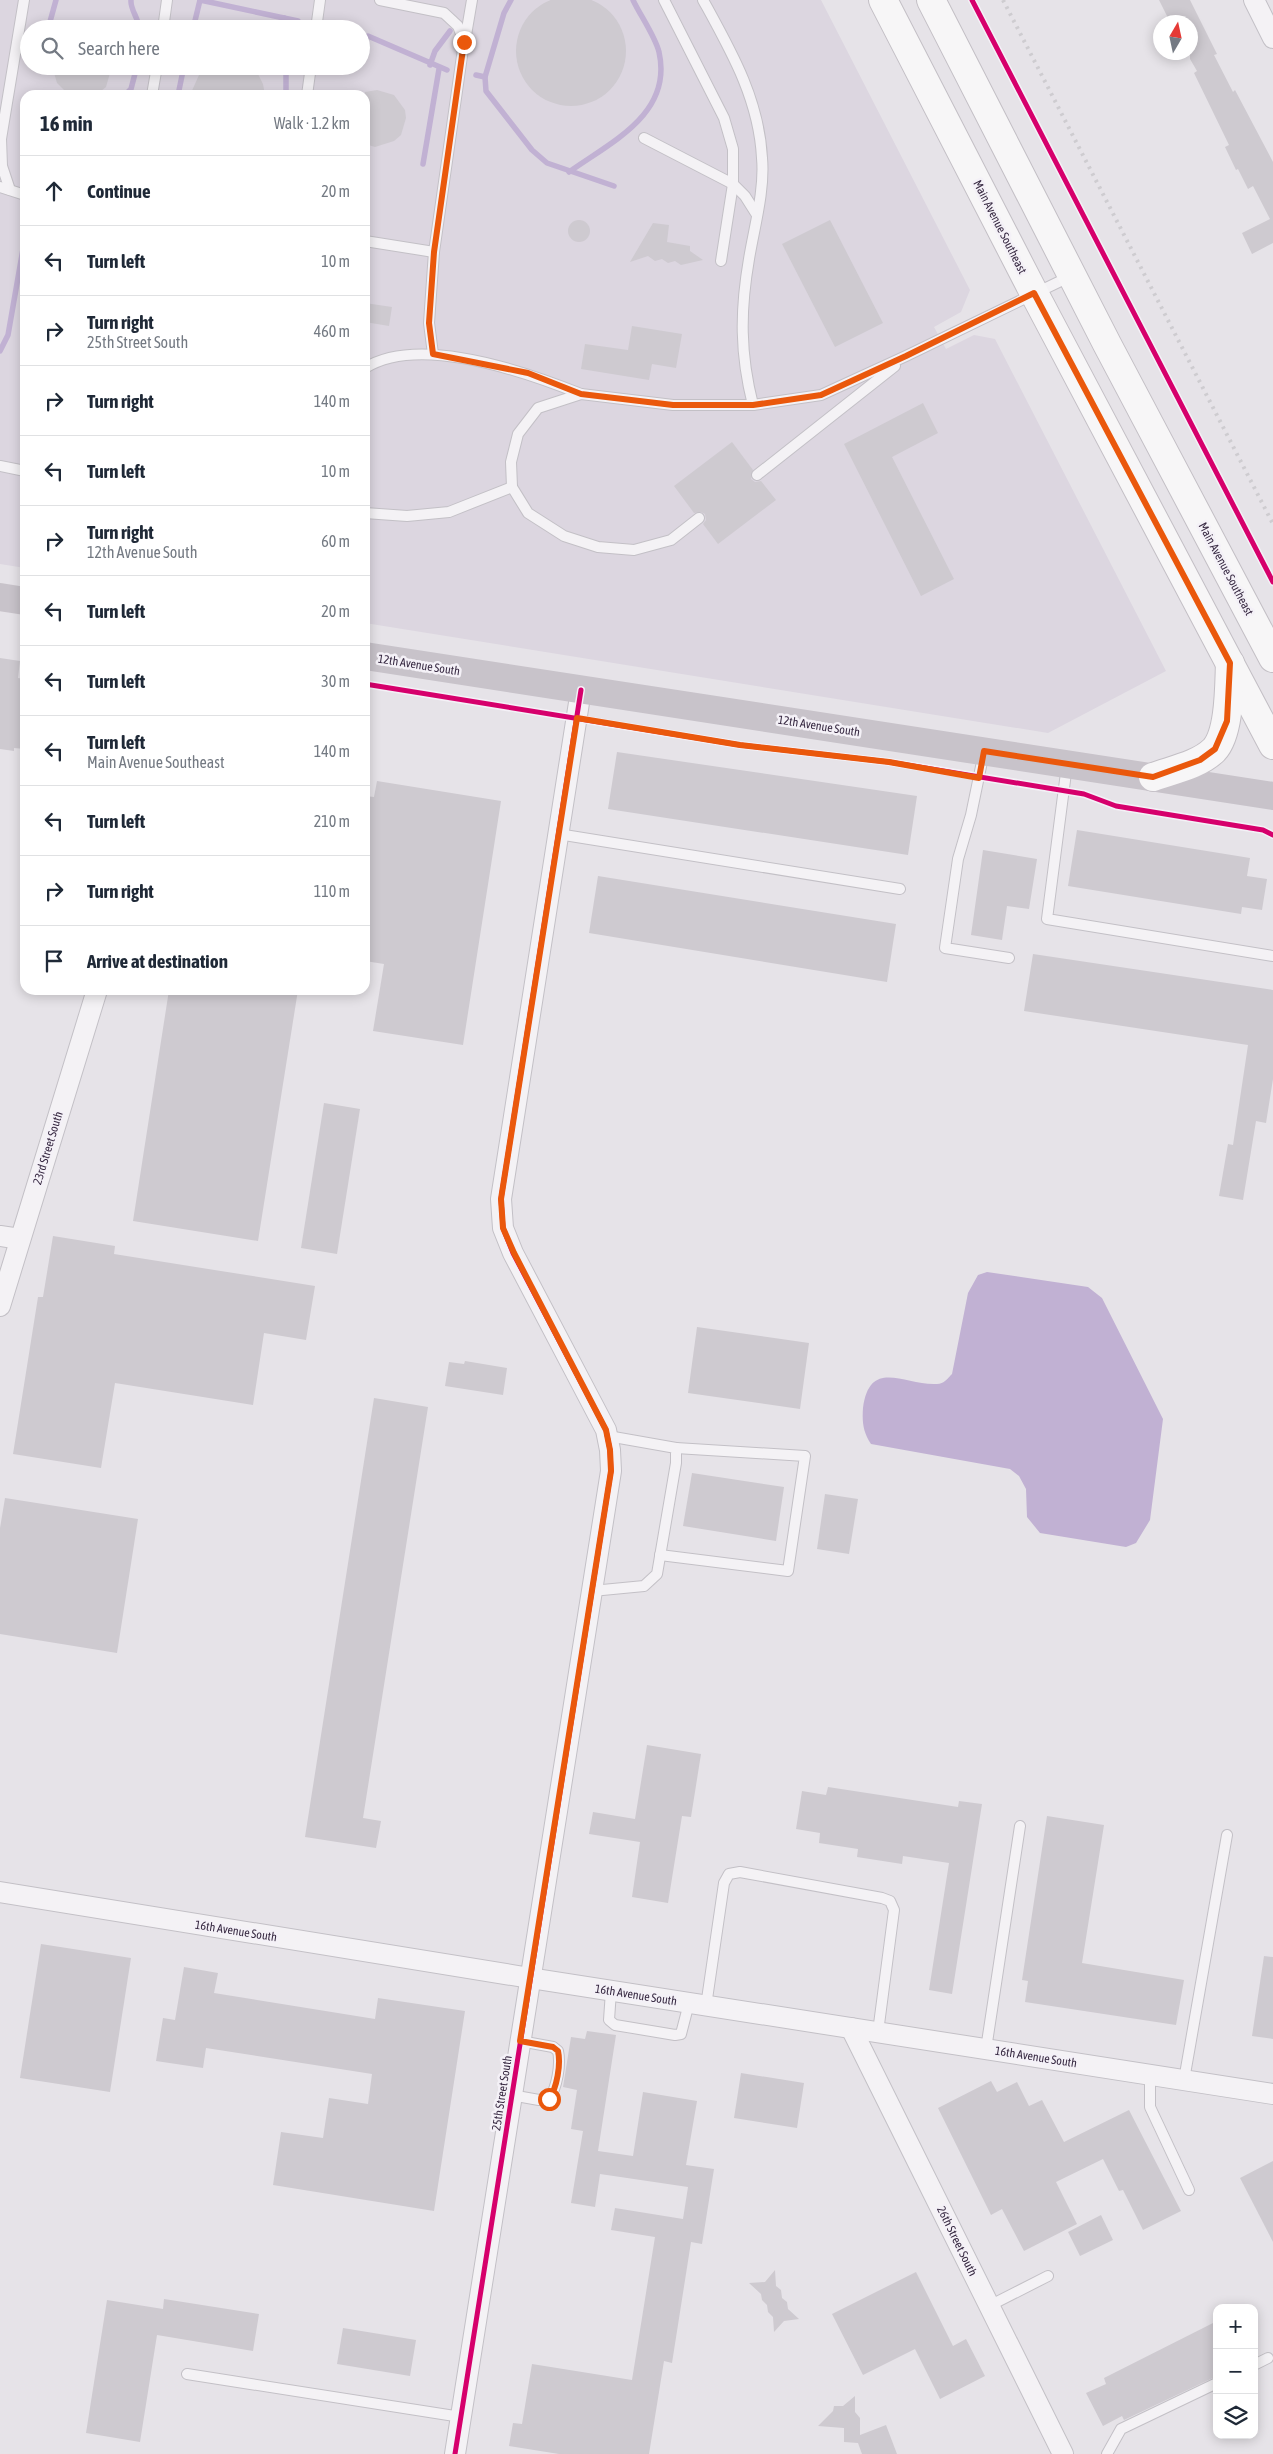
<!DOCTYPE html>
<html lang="en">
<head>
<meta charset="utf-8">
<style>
  :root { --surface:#fff; --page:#f2f2f3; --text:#1f2937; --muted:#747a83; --line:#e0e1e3 }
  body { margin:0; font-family:"Asap Condensed",sans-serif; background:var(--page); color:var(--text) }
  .controls { position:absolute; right:15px; bottom:15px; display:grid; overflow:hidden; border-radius:10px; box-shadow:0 2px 12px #0003 }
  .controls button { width:45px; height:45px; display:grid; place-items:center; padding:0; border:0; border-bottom:1px solid var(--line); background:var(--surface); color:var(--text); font:25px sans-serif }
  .compass { position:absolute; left:1153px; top:15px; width:45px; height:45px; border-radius:50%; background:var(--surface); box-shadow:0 2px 12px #0003; rotate:9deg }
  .stop { position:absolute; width:15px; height:15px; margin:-11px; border:4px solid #ea580c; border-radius:50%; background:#fff }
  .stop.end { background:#ea580c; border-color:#fff; box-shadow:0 1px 5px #0008 }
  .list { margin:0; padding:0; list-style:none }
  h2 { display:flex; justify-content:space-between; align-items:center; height:65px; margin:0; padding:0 20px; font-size:21px }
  h2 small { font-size:16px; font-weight:400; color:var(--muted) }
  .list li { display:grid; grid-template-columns:32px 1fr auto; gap:15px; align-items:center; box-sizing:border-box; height:70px; padding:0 20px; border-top:1px solid var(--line) }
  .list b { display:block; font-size:19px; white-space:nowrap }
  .list p { margin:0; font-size:16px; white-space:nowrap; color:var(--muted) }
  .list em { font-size:16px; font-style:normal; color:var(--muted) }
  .icon { flex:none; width:28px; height:28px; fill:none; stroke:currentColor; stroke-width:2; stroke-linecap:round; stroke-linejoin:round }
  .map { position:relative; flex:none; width:1273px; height:2454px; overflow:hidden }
  .search { position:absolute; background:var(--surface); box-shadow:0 2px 12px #0003; left:20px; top:20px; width:350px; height:55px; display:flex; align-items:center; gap:12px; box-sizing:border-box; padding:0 18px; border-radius:28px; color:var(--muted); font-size:19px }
  .panel { position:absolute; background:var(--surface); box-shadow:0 2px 12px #0003; left:20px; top:90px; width:350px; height:905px; border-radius:15px }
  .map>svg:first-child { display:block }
  .built { fill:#dcd6e0; fill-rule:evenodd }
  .water { fill:#c1b1d3 }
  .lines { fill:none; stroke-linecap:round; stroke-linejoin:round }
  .stream { stroke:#c1b1d3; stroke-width:5.5 }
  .building { fill:#cecad0 }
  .lane-casing { stroke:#c3c0c6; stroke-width:12 }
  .street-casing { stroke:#c3c0c6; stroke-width:22 }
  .primary-casing { stroke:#c3bfc5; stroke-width:30 }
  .lane { stroke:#f4f2f5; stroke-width:10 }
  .street { stroke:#f4f2f5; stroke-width:20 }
  .secondary { stroke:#c8c3ca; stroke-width:28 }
  .primary { stroke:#f7f6f7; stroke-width:28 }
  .rail { stroke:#ceccd0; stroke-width:4; stroke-dasharray:2.5 5; stroke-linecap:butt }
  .cycleway-casing { stroke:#f4f1f7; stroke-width:8 }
  .cycleway { stroke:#d6006c; stroke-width:5 }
  .route { stroke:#ea580c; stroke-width:6 }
  .labels { text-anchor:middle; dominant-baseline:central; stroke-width:5; stroke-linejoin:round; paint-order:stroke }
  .street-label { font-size:12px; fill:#372942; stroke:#f4f1f7 }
</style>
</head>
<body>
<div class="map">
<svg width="1273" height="2454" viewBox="0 0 1273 2454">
  <rect width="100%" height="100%" fill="#e6e3e8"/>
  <path class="built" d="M0 0H821L970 290 961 312 934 327 946 349 974 335 995 339 1166 671 1048 733 365 623V95H25V568L0 564ZM29 29H361V66H29Z"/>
  <path class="water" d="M987 1272 1088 1287 1102 1298 1163 1419 1150 1520 1136 1543 1126 1547 1040 1533 1027 1517 1026 1489 1019 1476 1010 1469 871 1444C863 1432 862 1422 863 1408 870 1357 905 1386 937 1384 944 1384 948 1378 952 1374L968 1293 978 1275Z"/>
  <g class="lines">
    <g class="stream">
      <path d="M131 0C130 10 139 18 139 29"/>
      <polyline points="200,0 298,21"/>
      <polyline points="511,0 504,13 485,77 486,91 532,150 547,163 614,186"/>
      <polyline points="48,29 56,0"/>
      <polyline points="193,29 200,0"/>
      <polyline points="283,29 284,18"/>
      <polyline points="368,36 447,70"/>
      <polyline points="430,65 435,51 450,31"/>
      <polyline points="286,66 286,95"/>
      <polyline points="476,75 485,77"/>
      <polyline points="125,95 131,89 137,66"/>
      <polyline points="178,95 184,66"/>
      <polyline points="423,164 439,69"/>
      <path d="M569 172C611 142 673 114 659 52 655 36 640 15 633 0"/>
      <polyline points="0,351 8,335 23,249"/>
    </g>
  </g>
  <g class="building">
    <circle cx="571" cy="51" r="55"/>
    <polygon points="1159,0 1190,0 1217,54 1214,55 1233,92 1235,90 1273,162 1273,243 1252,254 1242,233 1270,219 1253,186 1248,189 1238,169 1236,170 1225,147 1229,145 1194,73 1197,71 1190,59 1190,22 1170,22"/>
    <polygon points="52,66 112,66 106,87 96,95 69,95 57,83"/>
    <polygon points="208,66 250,66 258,74 263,84 265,95 190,95 199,75"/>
    <polygon points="377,90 394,95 405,110 406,118 401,135 394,141 375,147 365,144 365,92"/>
    <circle cx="579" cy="231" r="11"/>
    <polygon points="830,220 883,323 835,347 782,244"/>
    <polygon points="653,223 669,225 667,242 690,246 690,251 703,260 681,265 675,261 668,263 662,259 655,261 648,256 630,262"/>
    <polygon points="365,303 392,307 389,326 365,322"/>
    <polygon points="632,326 682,334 676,368 652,364 649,380 581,369 585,344 628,350"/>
    <polygon points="923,403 938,433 892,457 954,579 921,596 844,444"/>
    <polygon points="732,442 753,470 751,479 755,482 761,481 776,500 718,544 703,524 706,520 705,514 701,512 694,513 674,486"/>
    <polygon points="0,658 20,661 18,678 25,679 25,749 14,748 14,751 0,749"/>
    <polygon points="617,752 917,796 908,855 608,809"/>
    <polygon points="377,781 501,801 463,1045 373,1031 384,964 365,961 365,796 374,797"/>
    <polygon points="1077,830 1250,858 1247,876 1267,879 1262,910 1242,907 1241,914 1068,886"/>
    <polygon points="983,850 1037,859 1029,909 1007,906 1002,940 971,935"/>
    <polygon points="598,876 896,924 887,982 589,933"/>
    <polygon points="1033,954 1273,990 1273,1079 1266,1123 1256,1121 1243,1200 1219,1196 1228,1144 1233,1145 1248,1045 1024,1011"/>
    <polygon points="169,990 298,990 258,1241 133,1221"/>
    <polygon points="324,1103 360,1109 337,1254 301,1248"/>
    <polygon points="53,1236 115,1246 114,1254 315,1286 306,1340 264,1333 253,1405 115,1383 101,1468 13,1454 38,1297 43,1297"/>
    <polygon points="697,1327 809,1343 800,1409 688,1393"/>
    <polygon points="465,1361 507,1368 503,1395 445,1386 449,1362 464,1364"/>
    <polygon points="374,1398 428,1407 363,1818 381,1821 376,1848 305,1837"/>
    <polygon points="692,1473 784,1487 776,1541 683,1526"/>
    <polygon points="825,1494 858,1499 849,1554 817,1549"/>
    <polygon points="5,1498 138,1519 117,1653 0,1634 0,1528"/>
    <polygon points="647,1745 701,1754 691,1817 682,1816 668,1903 632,1897 640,1842 589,1834 593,1812 635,1819"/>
    <polygon points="828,1787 958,1807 959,1801 982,1804 952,1994 929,1990 949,1863 903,1856 902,1864 857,1857 858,1849 819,1843 820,1833 796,1829 802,1791 826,1795"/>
    <polygon points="1047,1816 1104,1825 1082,1963 1184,1980 1176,2025 1025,2002 1028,1981 1022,1980"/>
    <polygon points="41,1944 131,1958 110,2092 20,2078"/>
    <polygon points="1264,1956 1273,1957 1273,2039 1252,2036"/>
    <polygon points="184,1967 218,1973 214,1993 375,2019 378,1998 465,2011 434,2211 273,2185 281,2132 323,2138 329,2098 368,2104 372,2074 206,2048 203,2068 156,2061 163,2018 175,2020"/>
    <polygon points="587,2031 616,2035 598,2151 633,2156 643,2092 697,2101 686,2165 714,2169 702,2244 691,2242 672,2363 664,2361 649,2454 559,2454 509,2446 513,2423 522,2424 532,2364 632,2380 655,2237 611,2230 615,2208 683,2219 688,2187 600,2174 595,2207 571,2203 583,2131 571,2129 577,2090 563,2087 571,2037 585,2039"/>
    <polygon points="741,2073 804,2083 797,2128 734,2118"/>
    <polygon points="991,2081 997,2092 1017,2082 1029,2106 1042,2100 1064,2142 1129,2110 1181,2211 1143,2230 1123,2190 1119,2191 1103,2159 1056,2182 1077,2224 1024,2251 1002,2209 991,2215 938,2108"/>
    <polygon points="1273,2161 1273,2242 1240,2178"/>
    <polygon points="1101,2215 1113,2240 1080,2256 1068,2232"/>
    <polygon points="775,2270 776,2286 781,2290 782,2298 787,2302 788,2309 799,2319 784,2321 774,2332 773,2317 768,2312 767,2305 762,2300 761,2294 749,2283 765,2282"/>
    <polygon points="916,2272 953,2346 966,2339 985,2376 940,2399 915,2349 863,2375 832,2314"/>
    <polygon points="164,2299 259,2314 253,2351 157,2335 140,2442 86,2433 107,2300 163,2309"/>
    <polygon points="1217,2321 1217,2376 1124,2420 1122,2416 1103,2426 1086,2393 1106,2384 1104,2378"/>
    <polygon points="343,2328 416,2340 410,2376 337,2364"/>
    <polygon points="855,2396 855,2412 860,2418 860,2435 886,2425 897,2454 862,2454 858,2443 844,2442 844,2428 818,2426 833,2411 834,2406 843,2406"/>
  </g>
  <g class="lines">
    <defs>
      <g id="lane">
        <polyline points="380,0 444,13 458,26 464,42 434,252 429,323 433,354"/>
        <polyline points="664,0 724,118 733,149 733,184 721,261"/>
        <path d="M703 0C731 51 759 99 762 158 765 190 754 228 749 259 740 311 740 354 753 405"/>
        <polyline points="163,29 167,0"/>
        <polyline points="316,29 320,0"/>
        <polyline points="465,41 472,0"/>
        <polyline points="152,95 157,66"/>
        <polyline points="307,95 311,66"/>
        <polyline points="644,138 733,184 745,196 757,215"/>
        <polyline points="0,187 25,195"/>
        <polyline points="10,190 2,166 1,139 24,0"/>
        <polyline points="365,241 434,252"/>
        <path d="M365 368C419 334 526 372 581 394"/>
        <polyline points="0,466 25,471"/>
        <polyline points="757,475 895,366"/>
        <polyline points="365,513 407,516 449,512 512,487"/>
        <polyline points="699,518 671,540 634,550 598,547 564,536 528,513 512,487 511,462 518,434 538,408 581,394 673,405 753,405 821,395 906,356 1071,276"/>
        <polyline points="984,752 971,815 958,859 945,948 1009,958"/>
        <polyline points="1067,765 1047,919 1273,956"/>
        <polyline points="558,834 900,889"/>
        <polyline points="660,1555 788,1571 805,1456 676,1448"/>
        <polyline points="592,1591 644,1586 657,1574 676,1463 676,1448 608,1436"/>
        <polyline points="611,1991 609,2020 615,2025 675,2035 681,2034 689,2003"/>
        <polyline points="706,2006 724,1883 729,1874 740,1872 882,1898 890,1901 894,1910 878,2032"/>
        <polyline points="986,2049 1020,1826"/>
        <polyline points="1150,2075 1150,2107 1189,2190"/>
        <polyline points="1184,2080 1227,1835"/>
        <path d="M511 2095 539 2100 549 2099C557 2088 561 2064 558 2051L553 2047 520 2041"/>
        <polyline points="989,2306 1048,2276"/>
        <polyline points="1254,2365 1268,2358"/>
        <polyline points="187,2374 461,2417"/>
        <polyline points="1107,2454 1121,2429 1217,2383"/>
      </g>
      <g id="street">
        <polyline points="1254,0 1273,38"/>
        <polyline points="0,1236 20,1239"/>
        <polyline points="0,1306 97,990"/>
        <polyline points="0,1892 530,1978 1273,2094"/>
        <polyline points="851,2028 1063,2454"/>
        <polyline points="455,2454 611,1471 610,1450 606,1430 513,1253 503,1228 501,1199 581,690"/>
      </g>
      <g id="primary">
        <polyline points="883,0 1034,293 1273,745"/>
        <polyline points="931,0 1107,344 1273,658"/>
        <path d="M1153 777C1172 770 1199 765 1214 750 1230 733 1229 685 1230 663"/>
      </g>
    </defs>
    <use href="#lane" class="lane-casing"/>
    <use href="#street" class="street-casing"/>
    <use href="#primary" class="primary-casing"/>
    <use href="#lane" class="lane"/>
    <use href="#street" class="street"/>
    <g class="secondary">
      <polyline points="0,597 25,601"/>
      <polyline points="365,656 1273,796"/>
    </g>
    <use href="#primary" class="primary"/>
    <polyline class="rail" points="1003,0 1273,524"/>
    <defs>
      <g id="cycleway">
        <polyline points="972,0 1273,582"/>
        <polyline points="365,684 740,745 889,762 1084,794 1116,806 1263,830 1273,835"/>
        <polyline points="455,2454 611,1471 610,1450 606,1430 513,1253 503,1228 501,1199 581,690"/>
      </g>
    </defs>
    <use href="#cycleway" class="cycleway-casing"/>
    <use href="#cycleway" class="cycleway"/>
  </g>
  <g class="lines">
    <path class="route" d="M464 42 434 252 429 323 433 354 528 373 581 394 673 405H753L821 395 906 356 1034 293 1230 663 1227 721 1215 749 1200 760 1153 777 984 751 979 778 889 762 740 745 577 718 501 1199 503 1228 514 1253 606 1430 610 1450 611 1471 520 2041 553 2047 558 2051C561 2064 557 2088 549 2099"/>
  </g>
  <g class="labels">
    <g class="street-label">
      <text transform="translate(1000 227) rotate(63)">Main Avenue Southeast</text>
      <text transform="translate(1226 569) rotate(62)">Main Avenue Southeast</text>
      <text transform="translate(419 665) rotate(9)">12th Avenue South</text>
      <text transform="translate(819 726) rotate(9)">12th Avenue South</text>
      <text transform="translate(48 1148) rotate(-73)">23rd Street South</text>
      <text transform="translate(236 1931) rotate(9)">16th Avenue South</text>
      <text transform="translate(636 1995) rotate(9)">16th Avenue South</text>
      <text transform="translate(1036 2057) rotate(9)">16th Avenue South</text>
      <text transform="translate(502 2093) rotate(-81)">25th Street South</text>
      <text transform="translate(957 2241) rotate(64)">26th Street South</text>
    </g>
  </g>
</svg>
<div class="controls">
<button>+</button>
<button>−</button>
<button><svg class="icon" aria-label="layers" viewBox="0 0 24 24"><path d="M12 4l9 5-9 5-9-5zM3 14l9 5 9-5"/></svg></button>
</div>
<svg class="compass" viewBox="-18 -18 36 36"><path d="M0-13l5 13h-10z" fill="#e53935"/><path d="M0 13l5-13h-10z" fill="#747a83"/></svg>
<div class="stop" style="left:549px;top:2099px"></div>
<div class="stop end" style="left:464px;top:42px"></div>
<div class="search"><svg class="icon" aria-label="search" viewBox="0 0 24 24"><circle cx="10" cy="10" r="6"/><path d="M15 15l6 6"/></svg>Search here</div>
<section class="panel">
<h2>16 min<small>Walk · 1.2 km</small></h2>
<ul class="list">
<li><svg class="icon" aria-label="ahead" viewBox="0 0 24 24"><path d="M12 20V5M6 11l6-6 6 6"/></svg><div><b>Continue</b></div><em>20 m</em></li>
<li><svg class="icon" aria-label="left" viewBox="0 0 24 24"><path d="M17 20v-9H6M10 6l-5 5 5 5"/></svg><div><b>Turn left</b></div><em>10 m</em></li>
<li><svg class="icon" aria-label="right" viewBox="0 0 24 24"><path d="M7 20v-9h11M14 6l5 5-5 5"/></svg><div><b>Turn right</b><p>25th Street South</p></div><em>460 m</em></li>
<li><svg class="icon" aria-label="right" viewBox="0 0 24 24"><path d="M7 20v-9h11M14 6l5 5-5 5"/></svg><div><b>Turn right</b></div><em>140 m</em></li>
<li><svg class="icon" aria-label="left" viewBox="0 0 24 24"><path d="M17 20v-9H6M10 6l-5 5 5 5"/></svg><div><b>Turn left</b></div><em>10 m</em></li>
<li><svg class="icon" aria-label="right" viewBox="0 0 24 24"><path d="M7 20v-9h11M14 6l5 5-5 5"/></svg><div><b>Turn right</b><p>12th Avenue South</p></div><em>60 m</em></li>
<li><svg class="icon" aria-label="left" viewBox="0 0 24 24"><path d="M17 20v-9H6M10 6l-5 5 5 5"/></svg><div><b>Turn left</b></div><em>20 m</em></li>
<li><svg class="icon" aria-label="left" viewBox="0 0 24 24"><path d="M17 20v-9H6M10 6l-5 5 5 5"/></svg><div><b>Turn left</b></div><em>30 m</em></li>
<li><svg class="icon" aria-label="left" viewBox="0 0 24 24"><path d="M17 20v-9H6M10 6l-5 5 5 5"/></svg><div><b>Turn left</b><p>Main Avenue Southeast</p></div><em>140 m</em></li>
<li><svg class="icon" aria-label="left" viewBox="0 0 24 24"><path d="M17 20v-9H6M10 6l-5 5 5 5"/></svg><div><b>Turn left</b></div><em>210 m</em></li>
<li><svg class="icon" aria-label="right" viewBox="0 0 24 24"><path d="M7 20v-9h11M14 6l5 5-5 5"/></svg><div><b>Turn right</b></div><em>110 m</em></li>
<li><svg class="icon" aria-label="arrive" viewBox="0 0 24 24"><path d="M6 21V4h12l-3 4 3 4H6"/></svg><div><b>Arrive at destination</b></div></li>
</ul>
</section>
</div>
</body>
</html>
